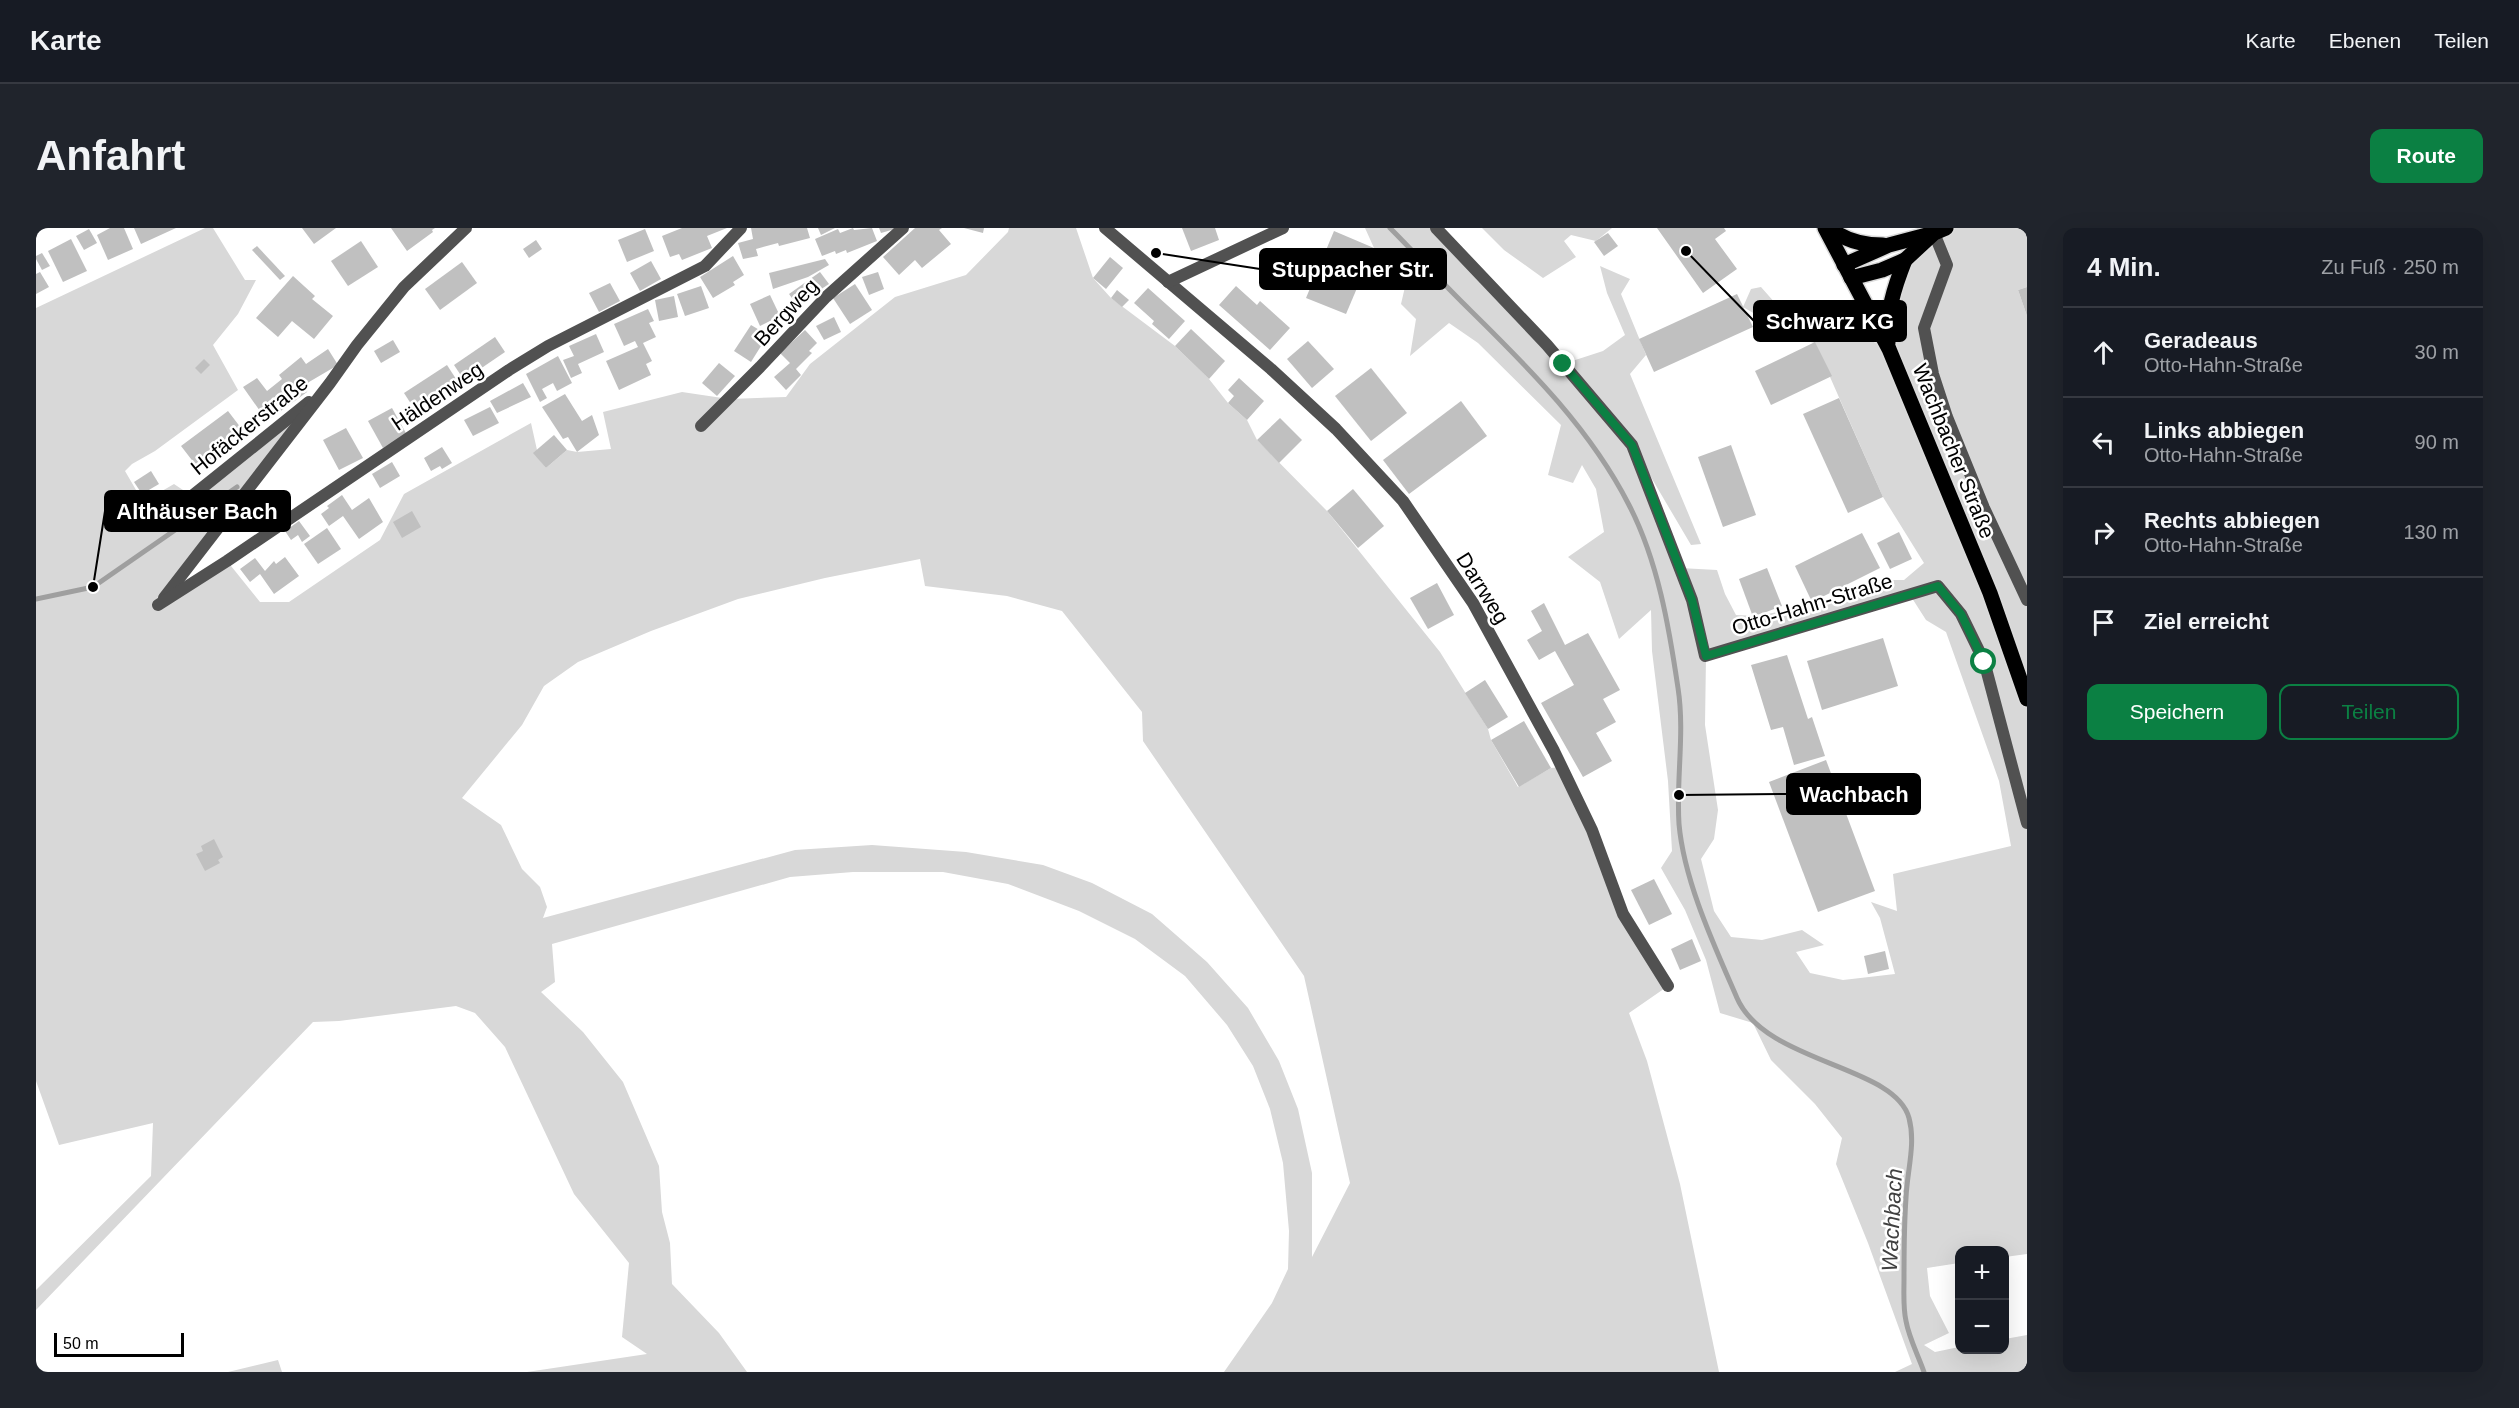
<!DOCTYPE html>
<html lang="de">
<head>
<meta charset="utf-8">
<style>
  :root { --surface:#171b24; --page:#20242c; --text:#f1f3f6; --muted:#9ea1a6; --line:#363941; --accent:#0b8043 }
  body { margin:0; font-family:Arial,sans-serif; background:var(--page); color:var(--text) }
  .controls { position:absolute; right:18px; bottom:18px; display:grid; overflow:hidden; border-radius:12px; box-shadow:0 6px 24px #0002 }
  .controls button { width:54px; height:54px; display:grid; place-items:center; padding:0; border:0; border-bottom:2px solid var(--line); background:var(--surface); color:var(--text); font:30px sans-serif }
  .scale { position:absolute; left:18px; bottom:15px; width:130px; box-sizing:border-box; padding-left:6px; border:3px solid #000; border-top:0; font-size:16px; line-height:21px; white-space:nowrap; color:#000; -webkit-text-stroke:4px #fff; paint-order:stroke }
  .stop { position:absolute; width:18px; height:18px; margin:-14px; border:4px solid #0b8043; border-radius:50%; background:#fff }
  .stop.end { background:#0b8043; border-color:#fff; box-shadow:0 2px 6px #0008 }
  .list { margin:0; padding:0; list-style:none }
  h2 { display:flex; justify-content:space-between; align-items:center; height:78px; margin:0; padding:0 24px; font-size:26px }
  h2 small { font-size:20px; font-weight:400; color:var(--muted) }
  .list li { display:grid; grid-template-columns:39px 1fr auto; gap:18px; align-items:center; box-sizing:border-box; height:90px; padding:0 24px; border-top:2px solid var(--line) }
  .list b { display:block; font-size:22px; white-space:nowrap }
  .list p { margin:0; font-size:20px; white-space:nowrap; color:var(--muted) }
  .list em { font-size:20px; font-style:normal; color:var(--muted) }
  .actions { display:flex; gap:12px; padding:18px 24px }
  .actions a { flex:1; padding:14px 0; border:2px solid var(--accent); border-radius:12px; text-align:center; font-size:21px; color:var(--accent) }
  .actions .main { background:var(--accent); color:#fff }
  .icon { flex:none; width:33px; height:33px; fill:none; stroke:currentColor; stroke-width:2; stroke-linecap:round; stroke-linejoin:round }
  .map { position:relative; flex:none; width:1991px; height:1144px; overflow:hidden; border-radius:12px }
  header { display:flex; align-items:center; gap:36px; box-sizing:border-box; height:84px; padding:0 30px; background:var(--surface); border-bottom:2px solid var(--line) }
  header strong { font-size:28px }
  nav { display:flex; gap:33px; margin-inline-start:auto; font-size:21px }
  .intro { display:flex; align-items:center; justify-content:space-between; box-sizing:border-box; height:144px; padding:0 36px }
  h1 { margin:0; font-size:42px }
  .button { padding:15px 27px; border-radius:12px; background:var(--accent); color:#fff; font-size:21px; font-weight:700 }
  main { display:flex; gap:36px; padding:0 36px }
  aside { flex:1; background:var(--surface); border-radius:12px; box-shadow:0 6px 24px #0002 }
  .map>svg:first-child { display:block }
  .green { fill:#d8d8d8; fill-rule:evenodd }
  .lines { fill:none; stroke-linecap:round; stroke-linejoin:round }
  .stream { stroke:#9f9f9f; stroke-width:5 }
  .building { fill:#c0c0c0 }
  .primary-casing { stroke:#dbdbdb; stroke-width:18 }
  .street { stroke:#515151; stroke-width:12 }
  .primary { stroke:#000; stroke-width:15 }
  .route { stroke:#0b8043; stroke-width:8 }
  .labels { text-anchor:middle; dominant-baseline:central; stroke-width:5; stroke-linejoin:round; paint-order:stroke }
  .street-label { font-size:21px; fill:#000; stroke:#fff }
  .water-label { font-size:22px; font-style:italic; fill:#404040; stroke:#fff }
  .leader { fill:none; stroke:#000; stroke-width:2 }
  .callout-dot { fill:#000; stroke:#fff; stroke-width:2 }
  .callout { fill:#000; stroke:#000; stroke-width:2 }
  .callout-label { font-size:22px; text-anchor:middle; font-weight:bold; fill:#fff }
</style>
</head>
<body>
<header>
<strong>Karte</strong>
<nav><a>Karte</a><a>Ebenen</a><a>Teilen</a></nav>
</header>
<div class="intro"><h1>Anfahrt</h1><a class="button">Route</a></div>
<main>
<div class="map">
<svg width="1991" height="1144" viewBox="0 0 1991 1144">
  <rect width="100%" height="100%" fill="#fff"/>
  <g class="green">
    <path d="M169 0H177L209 52H220L202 86 177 117 202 162 119 223 96 236 89 243 107 274 138 256 156 268 294 155 124 375 191 333 224 374H253L344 312 368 266 495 195 503 231 510 240 531 222 541 224 575 221 567 184 646 164 693 171 750 169 774 136 859 69 930 47 972 4 973 0H1040L1057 50 1075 70 1139 118 1173 151 1192 175 1211 192 1221 212 1291 283 1404 424 1452 501 1455 512 1482 559 1515 540 1526 539 1587 686 1632 758 1593 785 1611 833 1644 956 1683 1144H1188L1236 1075 1252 1041 1253 1003 1247 935 1234 881 1217 838 1191 797 1149 748 1099 711 1043 683 972 656 907 644H817L754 649 516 716 519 754 505 764 547 804 587 854 623 938 626 984 634 1015 636 1056 683 1105 711 1144H491L611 1126 586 1109 593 1035 538 966 469 819 439 785 420 778 303 793 277 794 0 1082V1062L115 948 117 895 23 917 0 853V80ZM884 331 889 358 971 368 1026 383 1106 484 1107 513 1268 748 1314 955 1276 1029V945L1262 881 1243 833 1212 780 1171 734 1116 686 1056 655 1007 637 930 624 836 617 759 622 507 690 511 679 504 659 486 641 465 597 426 570 486 497 508 458 542 434 615 403 702 371 789 350Z"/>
    <path d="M1329 0H1400L1527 136 1567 123 1589 107 1571 65 1564 38 1594 51 1585 66 1610 127 1594 146 1665 316 1655 317 1599 222 1644 340 1681 342 1689 366 1700 387 1721 388 1808 371 1838 352H1868L1888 335 1847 269 1779 115 1739 105 1719 86 1707 79 1715 61 1725 59 1740 76 1763 92 1798 90 1848 120 1854 75 1893 0H1991V59L1982 62 1991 88V1026L1969 1029 1968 1022H1924L1923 1035 1891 1040 1894 1068 1913 1105 1888 1117 1899 1124 1923 1119 1924 1122H1968L1969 1111 1991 1107V1144H1859L1876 1136 1832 1015 1800 936 1806 910 1779 876 1735 832 1717 795 1684 785 1670 732 1649 682 1625 640 1636 623 1632 553 1616 423 1615 382 1583 411 1564 354 1532 329 1568 304 1560 261 1546 237 1537 255 1512 247 1525 197 1442 115 1413 95 1374 128 1380 91 1365 76 1372 46 1338 20ZM1874 367 1890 392 1910 404 1963 553 1975 618 1857 646 1861 683 1835 674 1844 690 1859 746 1807 752 1774 745 1760 724 1788 717 1766 702 1726 712 1695 709 1678 683 1665 631 1678 611 1682 582 1669 497 1670 428Z"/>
    <polygon points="1446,0 1576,0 1560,13 1535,7 1528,13 1540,29 1507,50 1468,22"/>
    <polygon points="242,1132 246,1144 192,1144"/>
  </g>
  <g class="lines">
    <g class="stream">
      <path d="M1354 0C1381 27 1407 56 1435 83 1494 141 1555 202 1593 277 1622 333 1633 399 1642 460 1649 505 1640 551 1643 596 1648 653 1678 717 1701 770 1730 836 1859 837 1873 890 1880 916 1871 943 1870 970 1868 997 1868 1025 1868 1052 1868 1065 1867 1080 1870 1093 1873 1110 1882 1127 1888 1144"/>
      <polyline points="0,371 57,359 201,259"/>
    </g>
  </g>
  <g class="building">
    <polygon points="74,0 88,0 97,21 72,32 61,7"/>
    <polygon points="98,0 140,0 105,16"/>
    <polygon points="266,0 300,0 278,16"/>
    <polygon points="355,0 399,0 396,2 397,4 371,23"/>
    <polygon points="646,0 691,0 671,8 676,20 646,32 643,26 634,29 626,8"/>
    <polygon points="715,0 771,0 774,10 743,18 742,15 720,21 722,28 707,31 702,15 717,11"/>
    <polygon points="782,0 799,0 785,7"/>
    <polygon points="817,0 818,2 836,0 841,13 811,25 810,22 800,26 799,23 786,28 779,11 802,1 804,5"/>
    <polygon points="843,0 859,0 859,1 845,5"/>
    <polygon points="879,0 906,0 903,2 915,16 886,40 879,32 863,47 847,29"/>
    <polygon points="928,0 948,0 947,5"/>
    <polygon points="1146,0 1179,0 1183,12 1155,23"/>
    <polygon points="1621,0 1688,0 1690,3 1679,11 1701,41 1667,65"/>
    <polygon points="53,1 61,15 48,22 40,8"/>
    <polygon points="609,1 618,23 591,34 582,12"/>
    <polygon points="1298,3 1338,20 1310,86 1270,70"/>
    <polygon points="1572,5 1582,18 1568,28 1558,14"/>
    <polygon points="35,11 51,43 27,54 12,23"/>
    <polygon points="500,12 506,21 493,30 487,21"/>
    <polygon points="325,13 342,39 312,58 295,33"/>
    <polygon points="221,18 249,48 244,52 216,22"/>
    <polygon points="6,25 14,38 6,42 0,31 0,28"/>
    <polygon points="697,28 708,47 697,54 699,57 677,70 664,49"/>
    <polygon points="1074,29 1087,40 1070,61 1057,50"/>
    <polygon points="789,31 793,37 772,49 737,61 733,45"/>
    <polygon points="615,33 625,51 604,63 594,45"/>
    <polygon points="426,34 441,55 404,82 389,61"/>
    <polygon points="4,44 13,59 0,66 0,46"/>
    <polygon points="784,44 793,56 761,77 753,66"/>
    <polygon points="842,44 848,61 833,67 826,49"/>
    <polygon points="257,48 279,68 276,71 297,88 278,111 256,93 242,109 220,90"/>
    <polygon points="574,55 584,73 563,84 553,65"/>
    <polygon points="819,56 836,82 814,96 797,70"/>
    <polygon points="665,58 673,80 649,88 641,66"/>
    <polygon points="1200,58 1221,77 1224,73 1254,100 1234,122 1183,77"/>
    <polygon points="1991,59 1991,88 1982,62"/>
    <polygon points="1112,60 1149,93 1133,111 1116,96 1118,93 1098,75"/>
    <polygon points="1081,62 1093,72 1086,79 1075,70"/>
    <polygon points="1701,66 1717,99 1618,144 1603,111"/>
    <polygon points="734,67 744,88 724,98 714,76"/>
    <polygon points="638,68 642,89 623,93 619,72"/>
    <polygon points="612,81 618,93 613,95 620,109 607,115 616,133 610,136 615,147 583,162 570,133 602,119 599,113 588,118 578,96"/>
    <polygon points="798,89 805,104 788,112 780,98"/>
    <polygon points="715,97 732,107 715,134 698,123"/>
    <polygon points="1155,101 1189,133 1173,151 1139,118"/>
    <polygon points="769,102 781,115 773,123 776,125 760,141 765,147 750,162 738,149 754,135 744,125"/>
    <polygon points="560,106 568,124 542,136 546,145 535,150 527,132 538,128 533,118"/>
    <polygon points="459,109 469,124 428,152 418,137"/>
    <polygon points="357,112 364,124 345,135 338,123"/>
    <polygon points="1272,113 1298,141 1276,160 1251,131"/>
    <polygon points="1779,114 1796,148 1735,177 1719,143"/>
    <polygon points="292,121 302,137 273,154 271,164 231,193 207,159 221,150 231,163 246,151 243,147 265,129 270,136"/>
    <polygon points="522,128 536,155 521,163 517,155 506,161 511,170 504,174 490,146"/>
    <polygon points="168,131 174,137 165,146 159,140"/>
    <polygon points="683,135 699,148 681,168 666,155"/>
    <polygon points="411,137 422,154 379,182 368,165"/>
    <polygon points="1335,140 1371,185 1335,213 1299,168"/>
    <polygon points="1203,150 1228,173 1211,192 1192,175 1198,168 1192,162"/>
    <polygon points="487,155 495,169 461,185 454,173"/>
    <polygon points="529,166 546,193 556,187 563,207 541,224 532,209 527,211 506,179"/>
    <polygon points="1803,170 1847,269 1812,285 1767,186"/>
    <polygon points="1425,173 1451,208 1373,266 1347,232"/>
    <polygon points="454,179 463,195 437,208 428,192"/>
    <polygon points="356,180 371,207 347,220 332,193"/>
    <polygon points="192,183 205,200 187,213 191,219 162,240 145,218"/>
    <polygon points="1244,190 1266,212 1243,235 1221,212"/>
    <polygon points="310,200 327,230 303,242 287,212"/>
    <polygon points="518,207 531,222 510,240 497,225"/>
    <polygon points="1695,217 1720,287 1687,299 1662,229"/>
    <polygon points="406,219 416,235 406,241 404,238 395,243 388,230"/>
    <polygon points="356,234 364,248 344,260 336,246"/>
    <polygon points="115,243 123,256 106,266 98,254"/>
    <polygon points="1317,261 1348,298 1322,320 1291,283"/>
    <polygon points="306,267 316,282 333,270 347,294 323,311 307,288 293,298 285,286 293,280 291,278"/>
    <polygon points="376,283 385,299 366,310 357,294"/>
    <polygon points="263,293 274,308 266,314 262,307 255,312 249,303"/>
    <polygon points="291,300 305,321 282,336 268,316"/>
    <polygon points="1863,304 1876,331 1854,341 1841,315"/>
    <polygon points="1826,305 1844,340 1776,374 1759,338"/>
    <polygon points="249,329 263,348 238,366 224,346 214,354 204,341 219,330 229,343 238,333 240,336"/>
    <polygon points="1731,340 1746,378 1717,389 1703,351"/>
    <polygon points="1401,355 1418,387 1392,401 1374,370"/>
    <polygon points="1508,375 1529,417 1552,405 1584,462 1567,471 1580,494 1560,505 1576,533 1547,549 1505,475 1538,457 1519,423 1503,432 1491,412 1506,403 1495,383"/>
    <polygon points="1847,410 1862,458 1786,482 1771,433"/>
    <polygon points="1751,427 1772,491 1776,489 1789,528 1758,537 1747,499 1735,502 1715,437"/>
    <polygon points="1449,452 1472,489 1452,501 1429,465"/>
    <polygon points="1488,493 1515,540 1483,559 1455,512"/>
    <polygon points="1790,532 1839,663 1782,684 1733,554"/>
    <polygon points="178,611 187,629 182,632 184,635 169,643 160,626 167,623 165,618"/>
    <polygon points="1618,651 1636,686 1613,697 1595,662"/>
    <polygon points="1656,711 1665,733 1644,742 1635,721"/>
    <polygon points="1849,723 1853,741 1832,746 1828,728"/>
  </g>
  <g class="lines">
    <defs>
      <g id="primary">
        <polyline points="1789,0 1853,121 1954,365 1991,471"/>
        <path d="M1794 0C1809 13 1828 17 1847 17"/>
        <polyline points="1808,37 1853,17 1898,5 1910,0"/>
        <polyline points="1815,50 1846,42 1869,32 1896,7"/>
        <path d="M1852 115C1850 85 1858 60 1869 32"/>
      </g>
    </defs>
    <use href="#primary" class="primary-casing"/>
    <g class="street">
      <polyline points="1069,0 1235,141 1300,201 1367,273 1437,375 1518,523 1556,602 1587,686 1632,758"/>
      <polyline points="1400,0 1511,117 1596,217 1656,372 1669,428 1902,358 1925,386 1948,433 1991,595"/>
      <polyline points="1894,1 1898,5 1911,37 1888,100 1897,146 1911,189 1948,280 1991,372"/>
      <polyline points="1132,54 1247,0"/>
      <polyline points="665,198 724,139 790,69 867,0"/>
      <polyline points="156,268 273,174"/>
      <polyline points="128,370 294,155 321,117 368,59 430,0"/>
      <polyline points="122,377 191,333 473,142 512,118 669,38 705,0"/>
    </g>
    <use href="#primary" class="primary"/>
  </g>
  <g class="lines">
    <polyline class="route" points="1527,136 1596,217 1656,372 1670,428 1902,358 1925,386 1948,434"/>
  </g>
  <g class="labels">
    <g class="street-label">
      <text transform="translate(750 84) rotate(-47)">Bergweg</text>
      <text transform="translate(401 168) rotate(-34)">Häldenweg</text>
      <text transform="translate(213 197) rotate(-39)">Hofäckerstraße</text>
      <text transform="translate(1918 223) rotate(68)">Wachbacher Straße</text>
      <text transform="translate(1447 360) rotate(58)">Darrweg</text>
      <text transform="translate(1776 376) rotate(-17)">Otto-Hahn-Straße</text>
    </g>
    <g class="water-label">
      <text transform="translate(1856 992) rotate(-87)">Wachbach</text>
    </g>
  </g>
  <path class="leader" d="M1120 25L1224 41M1650 23L1718 93M57 359L69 283M1643 567L1751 566"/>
  <g class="callout-dot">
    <circle cx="1120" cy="25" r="6"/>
    <circle cx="1650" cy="23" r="6"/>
    <circle cx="57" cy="359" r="6"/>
    <circle cx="1643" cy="567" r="6"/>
  </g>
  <g class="callout">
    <rect x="1224" y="21" width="186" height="40" rx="6"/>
    <rect x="1718" y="73" width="152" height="40" rx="6"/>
    <rect x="69" y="263" width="185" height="40" rx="6"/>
    <rect x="1751" y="546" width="133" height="40" rx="6"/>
  </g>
  <g class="callout-label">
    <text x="1317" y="49">Stuppacher Str.</text>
    <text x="1794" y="101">Schwarz KG</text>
    <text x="161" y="291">Althäuser Bach</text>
    <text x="1818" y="574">Wachbach</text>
  </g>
</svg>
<div class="controls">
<button>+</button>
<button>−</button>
</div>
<div class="scale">50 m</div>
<div class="stop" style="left:1948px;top:434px"></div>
<div class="stop end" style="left:1527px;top:136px"></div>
</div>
<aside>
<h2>4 Min.<small>Zu Fuß · 250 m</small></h2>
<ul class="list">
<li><svg class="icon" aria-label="ahead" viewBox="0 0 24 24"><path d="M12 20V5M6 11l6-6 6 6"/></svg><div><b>Geradeaus</b><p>Otto-Hahn-Straße</p></div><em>30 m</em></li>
<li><svg class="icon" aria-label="left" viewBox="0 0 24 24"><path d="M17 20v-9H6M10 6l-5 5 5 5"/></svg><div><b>Links abbiegen</b><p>Otto-Hahn-Straße</p></div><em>90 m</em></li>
<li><svg class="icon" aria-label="right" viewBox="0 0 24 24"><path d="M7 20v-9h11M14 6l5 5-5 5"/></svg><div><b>Rechts abbiegen</b><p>Otto-Hahn-Straße</p></div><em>130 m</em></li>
<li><svg class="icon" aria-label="arrive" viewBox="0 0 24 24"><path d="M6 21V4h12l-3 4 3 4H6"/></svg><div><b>Ziel erreicht</b></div></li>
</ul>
<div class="actions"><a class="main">Speichern</a><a>Teilen</a></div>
</aside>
</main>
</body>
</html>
